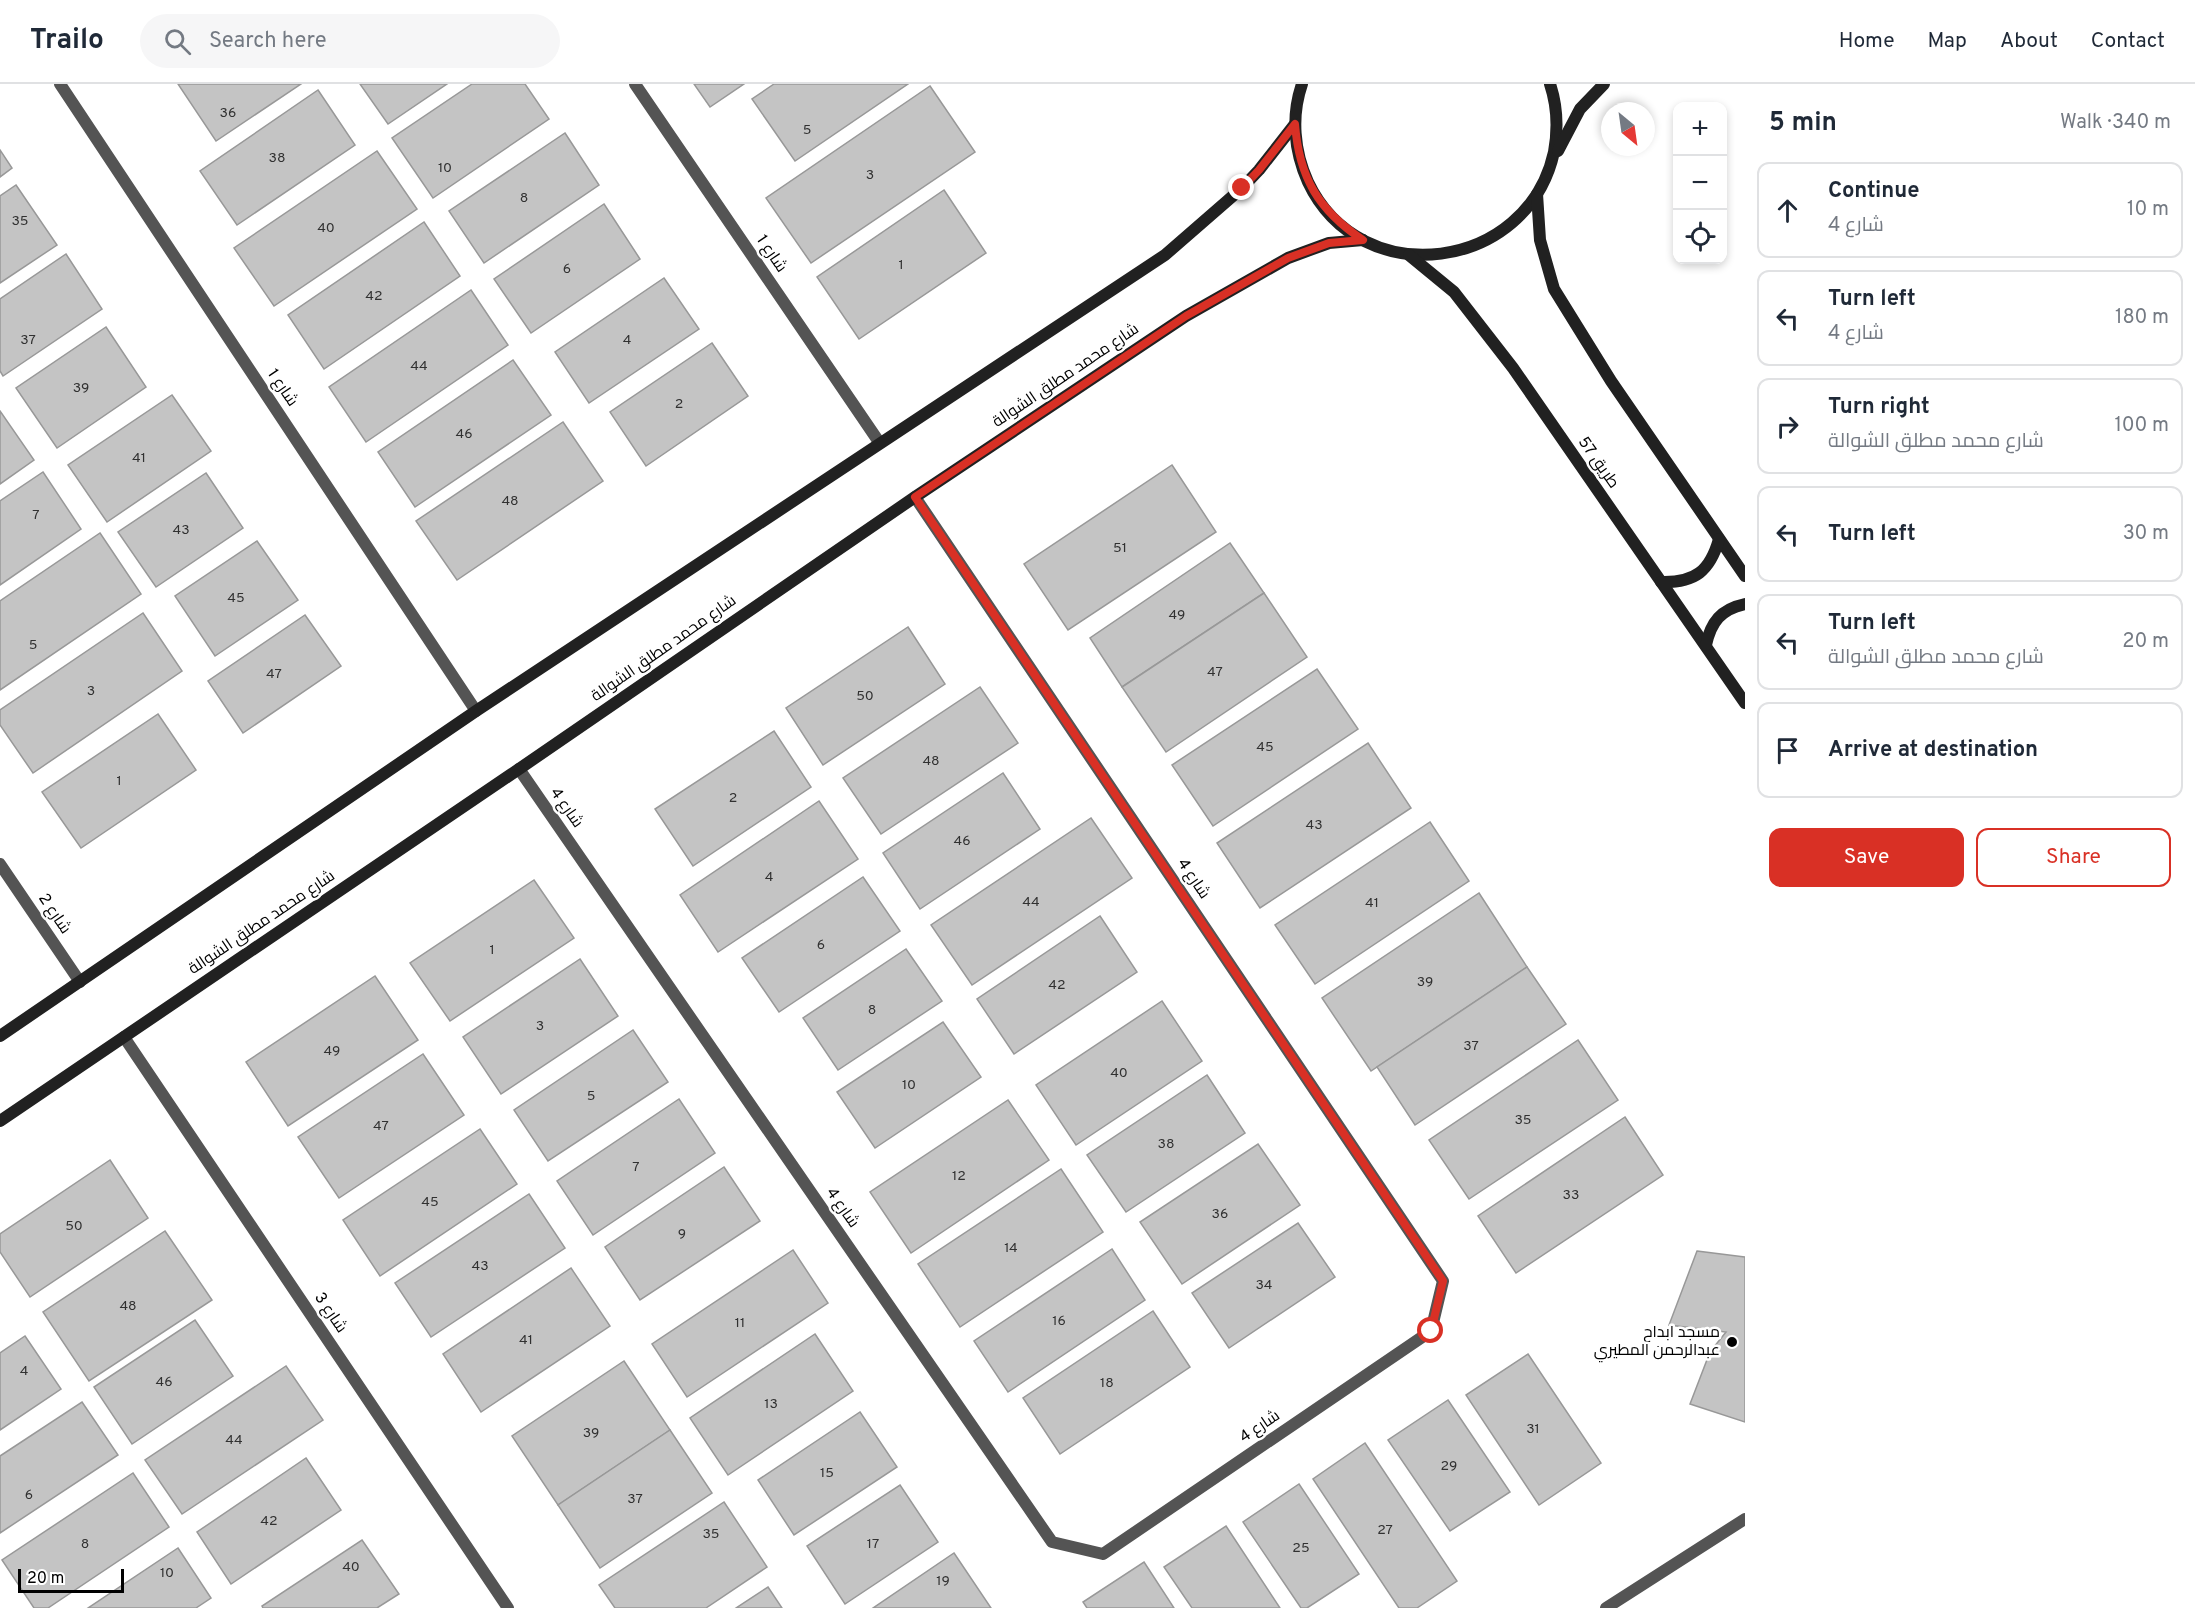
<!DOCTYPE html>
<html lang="en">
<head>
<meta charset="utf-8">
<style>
  :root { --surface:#fff; --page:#f6f6f7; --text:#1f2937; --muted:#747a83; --line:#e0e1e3; --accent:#d93025 }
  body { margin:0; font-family:Overpass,Cairo,sans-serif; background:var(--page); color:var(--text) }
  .controls { position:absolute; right:18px; top:18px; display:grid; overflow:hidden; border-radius:12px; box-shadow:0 3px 9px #0003 }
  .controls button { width:54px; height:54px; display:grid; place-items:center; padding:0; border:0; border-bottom:2px solid var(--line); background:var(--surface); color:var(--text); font:30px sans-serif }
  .compass { position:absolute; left:1601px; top:18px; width:54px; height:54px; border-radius:50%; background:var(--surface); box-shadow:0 3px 9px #0003; rotate:151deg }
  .scale { position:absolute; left:18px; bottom:15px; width:106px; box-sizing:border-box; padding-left:6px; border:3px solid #000; border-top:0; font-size:16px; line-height:21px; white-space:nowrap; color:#000; -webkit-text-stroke:4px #fff; paint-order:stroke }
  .stop { position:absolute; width:18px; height:18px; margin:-14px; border:4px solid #d93025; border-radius:50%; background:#fff }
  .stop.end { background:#d93025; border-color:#fff; box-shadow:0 2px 6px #0008 }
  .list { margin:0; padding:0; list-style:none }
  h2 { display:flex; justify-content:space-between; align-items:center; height:78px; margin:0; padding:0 24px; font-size:26px }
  h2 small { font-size:20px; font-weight:400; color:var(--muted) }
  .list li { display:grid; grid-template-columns:39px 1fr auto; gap:18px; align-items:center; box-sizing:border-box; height:96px; margin:0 12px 12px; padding:0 12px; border:2px solid var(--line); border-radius:12px }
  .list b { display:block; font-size:22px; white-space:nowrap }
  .list p { margin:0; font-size:20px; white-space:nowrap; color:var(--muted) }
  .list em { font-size:20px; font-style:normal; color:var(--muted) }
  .actions { display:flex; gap:12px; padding:18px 24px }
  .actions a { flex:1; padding:14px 0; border:2px solid var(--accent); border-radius:12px; text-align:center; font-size:21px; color:var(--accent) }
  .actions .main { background:var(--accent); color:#fff }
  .icon { flex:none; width:33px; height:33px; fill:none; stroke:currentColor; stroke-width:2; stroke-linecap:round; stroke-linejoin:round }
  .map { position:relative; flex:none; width:1745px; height:1524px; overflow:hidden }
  header { display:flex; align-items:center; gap:36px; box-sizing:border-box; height:84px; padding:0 30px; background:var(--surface); border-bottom:2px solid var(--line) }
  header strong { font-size:28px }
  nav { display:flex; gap:33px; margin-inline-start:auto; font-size:21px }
  .search { width:420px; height:54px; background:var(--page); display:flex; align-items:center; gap:15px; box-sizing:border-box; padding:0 21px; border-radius:33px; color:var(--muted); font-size:22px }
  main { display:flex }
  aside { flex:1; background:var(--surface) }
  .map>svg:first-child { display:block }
  .building { fill:#c4c4c4; stroke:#989898; stroke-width:1.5 }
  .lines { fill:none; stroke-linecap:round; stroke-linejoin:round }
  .lane { stroke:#545454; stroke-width:12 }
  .street { stroke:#545454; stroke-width:12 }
  .secondary { stroke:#212121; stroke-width:12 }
  .route { stroke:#d93025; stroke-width:8 }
  .poi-dot { fill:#000; stroke:#fff; stroke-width:2 }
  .labels { text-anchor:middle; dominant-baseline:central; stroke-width:5; stroke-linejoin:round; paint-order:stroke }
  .number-label { font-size:14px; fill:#313131 }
  .street-label { font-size:16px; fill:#000; stroke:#fff }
  .poi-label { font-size:16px; fill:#000; stroke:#fff; text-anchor:end }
</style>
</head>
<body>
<header>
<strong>Trailo</strong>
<div class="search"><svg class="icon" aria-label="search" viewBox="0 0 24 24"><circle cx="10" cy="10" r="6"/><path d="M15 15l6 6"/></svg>Search here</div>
<nav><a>Home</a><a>Map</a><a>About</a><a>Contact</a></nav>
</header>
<main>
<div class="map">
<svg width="1745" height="1524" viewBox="0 0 1745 1524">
  <rect width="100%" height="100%" fill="#fff"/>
  <g class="building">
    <polygon points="178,0 301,0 216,57"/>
    <polygon points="360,0 447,0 388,40"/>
    <polygon points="472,0 525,0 549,35 433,114 392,54"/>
    <polygon points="694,0 744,0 710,23"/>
    <polygon points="774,0 908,0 795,77 752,15"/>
    <polygon points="930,2 975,68 811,179 766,114"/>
    <polygon points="318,6 355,61 237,141 200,87"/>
    <polygon points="565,49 599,101 484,179 449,127"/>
    <polygon points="0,66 12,84 0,93"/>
    <polygon points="377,67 417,125 274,222 234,164"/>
    <polygon points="16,101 57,161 0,199 0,112"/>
    <polygon points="944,106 986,169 859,255 817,193"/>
    <polygon points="604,120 640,175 531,249 494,195"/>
    <polygon points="424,138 460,192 324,285 288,231"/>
    <polygon points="66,170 102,225 3,292 0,287 0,215"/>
    <polygon points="664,194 699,245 589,319 555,268"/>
    <polygon points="471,206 508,261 366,358 329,303"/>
    <polygon points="106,243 146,303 57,364 16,304"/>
    <polygon points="712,259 748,312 646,382 610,328"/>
    <polygon points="513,276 551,331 415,423 378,368"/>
    <polygon points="172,311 211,367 107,438 68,381"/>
    <polygon points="0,327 34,376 0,400"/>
    <polygon points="563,338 603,397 457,496 416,437"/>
    <polygon points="1172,381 1216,448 1068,546 1024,480"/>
    <polygon points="43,388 81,445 0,501 0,417"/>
    <polygon points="206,389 243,444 156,503 118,448"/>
    <polygon points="100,449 141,510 0,606 0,517"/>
    <polygon points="257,457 298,516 215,572 175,512"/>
    <polygon points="1230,459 1264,509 1122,603 1090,554"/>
    <polygon points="1264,509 1307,573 1166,668 1122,603"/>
    <polygon points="143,529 182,587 33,689 0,641 0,626"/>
    <polygon points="305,531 341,582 243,649 208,597"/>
    <polygon points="908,543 945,600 823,681 786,624"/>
    <polygon points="1317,585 1358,645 1213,742 1172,681"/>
    <polygon points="980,603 1018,659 881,750 843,694"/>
    <polygon points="158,630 196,686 81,764 42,708"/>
    <polygon points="774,647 811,703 693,782 655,725"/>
    <polygon points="1368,659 1411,724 1260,824 1217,759"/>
    <polygon points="1003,689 1040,745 920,825 883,769"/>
    <polygon points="819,717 858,775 718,868 680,811"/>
    <polygon points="1091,734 1132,794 972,901 931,841"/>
    <polygon points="1430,738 1469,797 1315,900 1275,841"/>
    <polygon points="863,793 900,847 779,928 742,874"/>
    <polygon points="534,796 574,854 450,937 410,879"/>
    <polygon points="1479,809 1527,883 1371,987 1322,914"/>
    <polygon points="1100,832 1137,888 1014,970 977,915"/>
    <polygon points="906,865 942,917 838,986 803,934"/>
    <polygon points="580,875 618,932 501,1010 463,953"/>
    <polygon points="1527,883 1566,940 1415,1041 1377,983"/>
    <polygon points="375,892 418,956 288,1042 246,978"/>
    <polygon points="1162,917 1202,977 1076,1061 1036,1001"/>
    <polygon points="943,938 981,993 875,1064 837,1008"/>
    <polygon points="633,946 668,998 548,1077 514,1026"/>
    <polygon points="1578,956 1618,1016 1469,1115 1429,1056"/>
    <polygon points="423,970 464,1031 339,1114 298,1053"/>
    <polygon points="1207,991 1245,1049 1126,1128 1087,1071"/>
    <polygon points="679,1015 715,1069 593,1151 557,1097"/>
    <polygon points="1008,1016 1049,1076 911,1169 870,1108"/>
    <polygon points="1625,1033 1663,1091 1516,1189 1478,1132"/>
    <polygon points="480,1045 517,1100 380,1192 343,1136"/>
    <polygon points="1258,1060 1300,1121 1182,1200 1140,1138"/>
    <polygon points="110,1076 148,1134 30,1213 0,1168 0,1150"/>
    <polygon points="724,1083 760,1137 640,1216 605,1163"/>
    <polygon points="1061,1085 1103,1148 960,1243 918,1180"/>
    <polygon points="529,1110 565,1164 431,1253 395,1199"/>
    <polygon points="1298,1139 1335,1193 1229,1264 1192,1209"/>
    <polygon points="165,1147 212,1216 89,1297 43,1228"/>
    <polygon points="1112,1165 1145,1216 1008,1308 974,1257"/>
    <polygon points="793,1166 828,1219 687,1313 652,1260"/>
    <polygon points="1697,1167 1745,1173 1745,1338 1690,1320 1710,1268 1726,1248 1669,1241"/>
    <polygon points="571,1184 610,1242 481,1328 443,1270"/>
    <polygon points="1153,1227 1190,1283 1060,1370 1023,1314"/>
    <polygon points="195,1236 233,1292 132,1360 94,1303"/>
    <polygon points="815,1250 853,1307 728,1391 690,1334"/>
    <polygon points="25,1252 61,1305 0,1346 0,1269"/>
    <polygon points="1528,1270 1601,1379 1539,1421 1466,1311"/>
    <polygon points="624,1277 670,1346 558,1421 512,1352"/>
    <polygon points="286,1282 323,1336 182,1430 145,1376"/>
    <polygon points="1448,1316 1510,1408 1450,1447 1388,1356"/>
    <polygon points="82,1318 118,1371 0,1449 0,1372"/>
    <polygon points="860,1328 897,1383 794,1451 758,1396"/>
    <polygon points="670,1346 712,1409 600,1484 558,1421"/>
    <polygon points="1365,1359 1457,1497 1417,1524 1399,1524 1313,1395"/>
    <polygon points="306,1374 341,1426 231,1500 197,1448"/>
    <polygon points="133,1389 169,1443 48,1524 34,1524 2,1476"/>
    <polygon points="1299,1400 1359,1490 1307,1524 1301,1524 1243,1438"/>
    <polygon points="900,1401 938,1458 845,1520 807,1462"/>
    <polygon points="724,1418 767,1483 706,1524 615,1524 599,1501"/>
    <polygon points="1226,1442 1280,1524 1192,1524 1164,1483"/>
    <polygon points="362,1456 399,1510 377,1524 263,1524 262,1522"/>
    <polygon points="178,1464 211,1514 196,1524 88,1524"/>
    <polygon points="954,1469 991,1524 873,1524"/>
    <polygon points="1144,1478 1174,1524 1087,1524 1083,1518"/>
    <polygon points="768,1503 782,1524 736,1524"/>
  </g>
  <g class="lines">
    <polyline class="lane" points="1606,1524 1745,1435"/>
    <g class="street">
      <polyline points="60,0 476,627"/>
      <polyline points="635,0 879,358"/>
      <polyline points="519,685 1052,1458 1103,1470 1431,1247 1443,1197 915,413"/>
      <polyline points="0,780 80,898"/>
      <polyline points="124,953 508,1524"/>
    </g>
    <g class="secondary">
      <path d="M1302 0C1291 32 1294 67 1308 98 1361 210 1528 187 1554 68 1558 46 1557 21 1550 0"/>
      <polyline points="1558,67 1580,25 1604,0"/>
      <polyline points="1537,110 1540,156 1554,205 1611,297 1745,492"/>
      <polyline points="1409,171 1454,208 1513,284 1745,619"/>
      <path d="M1661 498C1695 499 1710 487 1719 455"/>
      <path d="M1706 561C1711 538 1721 525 1745 520"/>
      <polyline points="0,952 476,627 1165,171 1242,104 1259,86 1295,40"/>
      <polyline points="0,1037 519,685 915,413 1186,232 1288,174 1329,159 1363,156"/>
    </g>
  </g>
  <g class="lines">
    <path class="route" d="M1242 104 1259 86 1295 40C1299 93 1318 126 1363 156L1329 159 1288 174 1186 232 915 413 1443 1197 1431 1247"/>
  </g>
  <circle class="poi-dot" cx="1732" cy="1258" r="6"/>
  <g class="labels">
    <g class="number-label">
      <text x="228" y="29">36</text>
      <text x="807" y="46">5</text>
      <text x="277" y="74">38</text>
      <text x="445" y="84">10</text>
      <text x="870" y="91">3</text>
      <text x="524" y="114">8</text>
      <text x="20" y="137">35</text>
      <text x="326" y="144">40</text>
      <text x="901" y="181">1</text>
      <text x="567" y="185">6</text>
      <text x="374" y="212">42</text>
      <text x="28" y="256">37</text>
      <text x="627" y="256">4</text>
      <text x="419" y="282">44</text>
      <text x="81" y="304">39</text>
      <text x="679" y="320">2</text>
      <text x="464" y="350">46</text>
      <text x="139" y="374">41</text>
      <text x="510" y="417">48</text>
      <text x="36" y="431">7</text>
      <text x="181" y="446">43</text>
      <text x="1120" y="464">51</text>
      <text x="236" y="514">45</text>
      <text x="1177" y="531">49</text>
      <text x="33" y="561">5</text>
      <text x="1215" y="588">47</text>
      <text x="274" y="590">47</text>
      <text x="91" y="607">3</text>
      <text x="865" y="612">50</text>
      <text x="1265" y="663">45</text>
      <text x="931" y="677">48</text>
      <text x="119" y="697">1</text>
      <text x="733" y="714">2</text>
      <text x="1314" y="741">43</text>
      <text x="962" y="757">46</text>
      <text x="769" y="793">4</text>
      <text x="1031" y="818">44</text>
      <text x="1372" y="819">41</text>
      <text x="821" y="861">6</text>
      <text x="492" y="866">1</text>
      <text x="1425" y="898">39</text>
      <text x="1057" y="901">42</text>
      <text x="872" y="926">8</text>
      <text x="540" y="942">3</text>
      <text x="1471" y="962">37</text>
      <text x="332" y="967">49</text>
      <text x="1119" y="989">40</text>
      <text x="909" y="1001">10</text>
      <text x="591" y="1012">5</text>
      <text x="1523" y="1036">35</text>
      <text x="381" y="1042">47</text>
      <text x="1166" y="1060">38</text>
      <text x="636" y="1083">7</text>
      <text x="959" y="1092">12</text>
      <text x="1571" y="1111">33</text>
      <text x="430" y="1118">45</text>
      <text x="1220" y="1130">36</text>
      <text x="74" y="1142">50</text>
      <text x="682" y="1150">9</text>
      <text x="1011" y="1164">14</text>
      <text x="480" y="1182">43</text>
      <text x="1264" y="1201">34</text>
      <text x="128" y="1222">48</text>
      <text x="1059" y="1237">16</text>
      <text x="740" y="1239">11</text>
      <text x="526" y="1256">41</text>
      <text x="24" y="1287">4</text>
      <text x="164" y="1298">46</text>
      <text x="1107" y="1299">18</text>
      <text x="771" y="1320">13</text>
      <text x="1533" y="1345">31</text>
      <text x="591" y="1349">39</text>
      <text x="234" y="1356">44</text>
      <text x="1449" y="1382">29</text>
      <text x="827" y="1389">15</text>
      <text x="29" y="1411">6</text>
      <text x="635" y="1415">37</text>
      <text x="269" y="1437">42</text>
      <text x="1385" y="1446">27</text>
      <text x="711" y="1450">35</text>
      <text x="85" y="1460">8</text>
      <text x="873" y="1460">17</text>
      <text x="1301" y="1464">25</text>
      <text x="351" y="1483">40</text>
      <text x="167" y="1489">10</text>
      <text x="943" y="1497">19</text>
    </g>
    <g class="street-label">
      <text transform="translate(771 170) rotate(56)">شارع 1</text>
      <text transform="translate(1066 292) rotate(-34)">شارع محمد مطلق الشوالة</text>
      <text transform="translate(282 304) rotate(56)">شارع 1</text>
      <text transform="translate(1598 379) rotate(55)">طريق 57</text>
      <text transform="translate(664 565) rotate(-35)">شارع محمد مطلق الشوالة</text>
      <text transform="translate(566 724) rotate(55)">شارع 4</text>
      <text transform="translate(1193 795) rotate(56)">شارع 4</text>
      <text transform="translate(54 830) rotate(56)">شارع 2</text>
      <text transform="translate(262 839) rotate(-34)">شارع محمد مطلق الشوالة</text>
      <text transform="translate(842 1124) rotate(55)">شارع 4</text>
      <text transform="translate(330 1229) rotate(56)">شارع 3</text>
      <text transform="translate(1260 1343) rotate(-34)">شارع 4</text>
    </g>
    <g class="poi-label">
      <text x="1720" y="1249">مسجد ابداح<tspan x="1720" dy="18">عبدالرحمن المطيري</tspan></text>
    </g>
  </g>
</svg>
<div class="controls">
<button>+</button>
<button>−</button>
<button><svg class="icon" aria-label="locate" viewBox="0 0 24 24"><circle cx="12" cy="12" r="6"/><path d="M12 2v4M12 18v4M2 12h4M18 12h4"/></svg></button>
</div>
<svg class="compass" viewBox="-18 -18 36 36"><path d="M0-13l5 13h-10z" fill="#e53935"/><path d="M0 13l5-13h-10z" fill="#747a83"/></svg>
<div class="scale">20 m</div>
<div class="stop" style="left:1431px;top:1247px"></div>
<div class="stop end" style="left:1242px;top:104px"></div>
</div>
<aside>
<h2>5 min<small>Walk · 340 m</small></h2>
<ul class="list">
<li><svg class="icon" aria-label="ahead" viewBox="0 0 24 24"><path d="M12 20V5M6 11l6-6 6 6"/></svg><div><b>Continue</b><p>شارع 4</p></div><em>10 m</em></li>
<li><svg class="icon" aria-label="left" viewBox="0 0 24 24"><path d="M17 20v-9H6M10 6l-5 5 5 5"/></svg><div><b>Turn left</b><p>شارع 4</p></div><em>180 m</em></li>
<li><svg class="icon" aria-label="right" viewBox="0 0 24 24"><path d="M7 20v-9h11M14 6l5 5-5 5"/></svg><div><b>Turn right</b><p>شارع محمد مطلق الشوالة</p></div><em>100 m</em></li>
<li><svg class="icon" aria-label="left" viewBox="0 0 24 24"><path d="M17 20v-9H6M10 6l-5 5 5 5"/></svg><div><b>Turn left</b></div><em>30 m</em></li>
<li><svg class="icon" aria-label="left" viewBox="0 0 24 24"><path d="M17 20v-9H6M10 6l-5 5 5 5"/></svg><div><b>Turn left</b><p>شارع محمد مطلق الشوالة</p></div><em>20 m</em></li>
<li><svg class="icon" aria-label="arrive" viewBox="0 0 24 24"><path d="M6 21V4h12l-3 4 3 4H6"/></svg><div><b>Arrive at destination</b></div></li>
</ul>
<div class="actions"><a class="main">Save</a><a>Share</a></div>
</aside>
</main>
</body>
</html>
